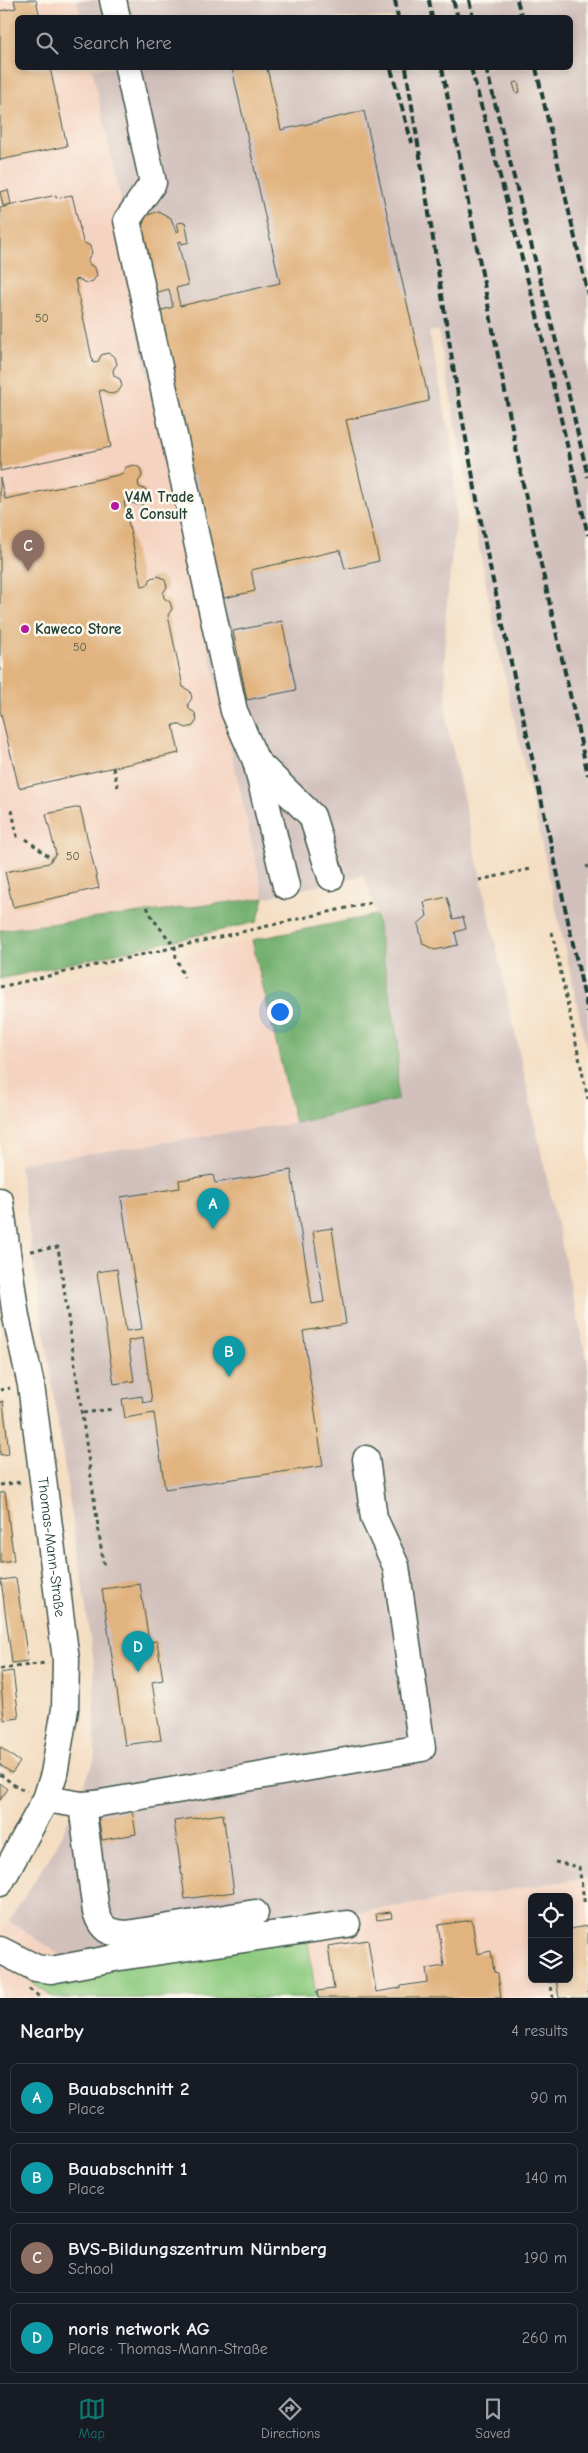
<!DOCTYPE html>
<html lang="en">
<head>
<meta charset="utf-8">
<style>
  :root { --surface:#171b24; --page:#20242c; --text:#f1f3f6; --muted:#9ea1a6; --line:#363941; --accent:#0f766e }
  body { margin:0; font-family:"Comic Neue",sans-serif; background:var(--page); color:var(--text) }
  .controls { position:absolute; right:15px; bottom:15px; display:grid; overflow:hidden; border-radius:8px; box-shadow:0 2px 8px #0003 }
  .controls button { width:45px; height:45px; display:grid; place-items:center; padding:0; border:0; border-bottom:1px solid var(--line); background:var(--surface); color:var(--text); font:25px sans-serif }
  .you { position:absolute; left:279px; top:1011px; width:18px; height:18px; margin:-12px; border:4px solid #fff; border-radius:50%; background:#1a73e8; box-shadow:0 0 0 8px #1a73e833 }
  .badge { display:grid; place-items:center; width:32px; height:32px; border-radius:50%; background:var(--accent); color:#fff; font-size:16px; font-weight:700 }
  .pin { position:absolute; translate:-50% -41px; filter:drop-shadow(0 1px 2px #0008) }
  .pin::after { content:''; position:absolute; top:26px; width:18px; height:15px; background:inherit; clip-path:polygon(0 0,100% 0,50% 100%) }
  .list { margin:0; padding:0; list-style:none }
  h2 { display:flex; justify-content:space-between; align-items:center; height:65px; margin:0; padding:0 20px; font-size:21px }
  h2 small { font-size:16px; font-weight:400; color:var(--muted) }
  .list li { display:grid; grid-template-columns:32px 1fr auto; gap:15px; align-items:center; box-sizing:border-box; height:70px; margin:0 10px 10px; padding:0 10px; border:1px solid var(--line); border-radius:8px }
  .list b { display:block; font-size:19px; white-space:nowrap }
  .list p { margin:0; font-size:16px; white-space:nowrap; color:var(--muted) }
  .list em { font-size:16px; font-style:normal; color:var(--muted) }
  .icon { flex:none; width:28px; height:28px; fill:none; stroke:currentColor; stroke-width:2; stroke-linecap:round; stroke-linejoin:round }
  .map { position:relative; flex:none; width:588px; height:1998px; overflow:hidden }
  .search { position:absolute; background:var(--surface); box-shadow:0 2px 8px #0003; left:15px; right:15px; top:15px; height:55px; display:flex; align-items:center; gap:12px; box-sizing:border-box; padding:0 18px; border-radius:8px; color:var(--muted); font-size:19px }
  .sheet { height:385px; background:var(--surface) }
  nav { display:flex; justify-content:space-around; align-items:center; box-sizing:border-box; height:70px; border-top:1px solid var(--line); background:var(--surface); font-size:14px; color:var(--muted) }
  nav a { display:grid; justify-items:center; gap:2px }
  nav .on { color:var(--accent) }
  .map>svg:first-child { display:block }
  .built { fill:#f5d3c1; fill-rule:evenodd }
  .industrial { fill:#d1c0bc }
  .green { fill:#8fcc81; stroke:#57845a }
  .forest { fill:#73b06f; stroke:#497652 }
  .building { fill:#e1b37f }
  .lines { fill:none; stroke-linecap:round; stroke-linejoin:round }
  .minor-casing { stroke:#3f5549; stroke-width:29 }
  .path { stroke:#3f5549; stroke-width:3; stroke-dasharray:4 4; stroke-linecap:butt }
  .minor { stroke:#fff; stroke-width:26 }
  .rail { stroke:#1f3d34; stroke-width:4; stroke-dasharray:8 4; stroke-linecap:butt }
  .poi-dot { fill:#b5179e; stroke:#fbf7ec; stroke-width:2 }
  .labels { text-anchor:middle; dominant-baseline:central; stroke-width:5; stroke-linejoin:round; paint-order:stroke }
  .number-label { font-size:12px; fill:#505a47 }
  .poi-label { font-size:15px; font-weight:bold; fill:#1f3d34; stroke:#fbf7ec; text-anchor:start }
  .street-label { font-size:15px; fill:#1f3d34; stroke:#fbf7ec }
</style>
</head>
<body>
<div class="map">
<svg width="588" height="1998" viewBox="0 0 588 1998">
  <rect width="100%" height="100%" fill="#fbf7ec"/>
  <filter id="ink" filterUnits="userSpaceOnUse"><feTurbulence type="fractalNoise" baseFrequency=".02" numOctaves="2"/><feDisplacementMap in="SourceGraphic" scale="10" xChannelSelector="R" yChannelSelector="G"/><feConvolveMatrix kernelMatrix="1 2 1 2 8 2 1 2 1" color-interpolation-filters="sRGB"/></filter>
  <filter id="wash" filterUnits="userSpaceOnUse"><feTurbulence type="fractalNoise" baseFrequency=".0096" numOctaves="4" result="noise"/><feDisplacementMap in="SourceGraphic" scale="20" xChannelSelector="R" yChannelSelector="G"/><feGaussianBlur stdDeviation="1.12" result="paint"/><feColorMatrix in="noise" values="0 0 0 0 0 0 0 0 0 0 0 0 0 0 0 0 0 1.4 0 .05"/><feComposite in="paint" operator="in"/></filter>
  <g filter="url(#wash)">
    <rect width="100%" height="100%" fill="#f4dec3"/>
    <g class="built">
      <polygon points="0,0 77,0 81,17 18,18 18,68 92,68 121,202 113,221 264,898 0,930"/>
      <polygon points="252,940 295,1123 19,1164 0,1015 0,993"/>
      <path d="M588 1878V1998H0V1933L9 1921 63 1956ZM532 1897H569V1979H532Z"/>
    </g>
    <polygon class="industrial" points="77,0 588,0 588,1054 494,627 438,330 429,332 453,451 456,521 446,611 445,660 447,724 588,1365 588,1878 62,1956 9,1921 57,1845 95,1759 94,1663 19,1164 295,1123 397,1100 398,1042 376,915 364,875 264,898 113,220 121,202 92,68 570,68 570,18 81,18"/>
    <polygon class="green" points="307,1935 316,1998 53,1998 6,1963"/>
    <g class="forest">
      <polygon points="264,898 257,922 0,979 0,930"/>
      <polygon points="376,915 398,1042 397,1100 295,1123 252,940"/>
    </g>
    <g id="blocks">
      <g class="building">
        <polygon points="14,0 36,0 40,18 18,18 18,68 50,68 67,146 0,160 0,11 16,8"/>
        <polygon points="232,68 267,68 281,130 364,111 429,401 346,420 379,561 345,569 340,550 251,570 255,591 224,598 219,577 211,579 207,560 214,558 196,475 188,476 159,311 173,307 169,289 155,293 142,227 146,216 158,211 171,218 176,232 179,231 177,223 185,222 189,242 182,244 181,241 178,242 188,285 176,288 180,306 280,283"/>
        <polygon points="518,82 520,92 516,93 513,83"/>
        <polygon points="8,190 11,204 3,206 0,192"/>
        <polygon points="56,195 56,198 72,195 83,242 90,246 92,253 88,259 89,264 95,268 97,275 93,281 86,283 78,279 75,280 93,363 98,362 101,355 108,353 115,357 117,364 113,370 114,376 120,379 122,386 118,392 111,394 103,390 99,391 111,447 0,471 0,208"/>
        <polygon points="134,465 140,468 142,476 138,482 139,487 146,490 147,497 143,504 137,505 128,501 124,502 142,586 148,585 151,578 159,576 165,580 167,587 163,593 164,598 170,602 172,609 168,615 183,687 190,691 192,698 188,704 189,709 195,713 197,720 193,726 186,728 178,724 173,725 179,753 19,788 0,710 0,478 5,499 118,475 123,473 126,467"/>
        <polygon points="282,621 296,690 247,700 233,631"/>
        <polygon points="80,807 99,888 13,907 5,872 49,863 56,854 46,814"/>
        <polygon points="447,897 453,919 463,917 466,929 455,932 458,945 435,950 423,944 418,924 427,916 424,902"/>
        <polygon points="291,1170 312,1304 324,1302 313,1231 332,1228 346,1324 303,1331 323,1466 165,1489 154,1413 125,1418 122,1399 142,1396 143,1403 152,1401 143,1338 128,1341 134,1381 114,1384 97,1272 117,1269 126,1331 142,1329 121,1197 180,1188 179,1180 213,1175 215,1183"/>
        <polygon points="3,1401 9,1454 0,1455 0,1402"/>
        <polygon points="5,1492 14,1561 0,1563 0,1493"/>
        <polygon points="16,1578 28,1661 12,1663 1,1580"/>
        <polygon points="140,1584 149,1642 157,1641 163,1680 152,1682 161,1740 125,1745 102,1589"/>
        <polygon points="13,1671 19,1718 4,1720 0,1673"/>
        <polygon points="0,1747 20,1762 12,1773 0,1765"/>
        <polygon points="0,1783 8,1789 0,1800"/>
        <polygon points="132,1810 136,1834 102,1840 98,1815"/>
        <polygon points="223,1814 234,1892 185,1899 174,1821"/>
        <polygon points="391,1912 392,1918 377,1920 376,1914"/>
        <polygon points="472,1920 477,1954 491,1951 494,1972 498,1973 501,1998 318,1998 317,1991 334,1989 328,1946 368,1940 376,1992 401,1988 401,1986 428,1982 426,1969 444,1966 438,1925"/>
        <polygon points="588,1926 588,1998 559,1998 556,1979 569,1979 569,1929"/>
      </g>
    </g>
  </g>
  <g filter="url(#ink)">
    <use href="#blocks" fill-opacity="0" stroke="#3f5549" stroke-width="1"/>
    <g class="lines">
      <defs>
        <g id="minor">
          <polyline points="113,0 117,18"/>
          <polyline points="128,68 153,183 127,220 234,711 256,761 286,886"/>
          <polyline points="256,761 312,816 331,877"/>
          <path id="s1" d="M0 1201 16 1317 31 1385 66 1660 65 1709 54 1774 46 1799 0 1883"/>
          <polyline points="46,1799 82,1805 95,1804 422,1748 396,1566 374,1518 366,1459"/>
          <path d="M82 1805 96 1912C102 1930 108 1933 127 1934L255 1913"/>
          <polyline points="0,1950 36,1968 51,1970 120,1957 347,1924"/>
        </g>
      </defs>
      <use href="#minor" class="minor-casing"/>
      <g class="path">
        <polyline points="113,768 118,787"/>
        <polyline points="12,810 18,841"/>
        <polyline points="26,839 52,859"/>
        <polyline points="587,865 588,868"/>
        <polyline points="479,880 531,869"/>
        <polyline points="147,907 153,919 175,947 176,957 184,978"/>
        <polyline points="552,932 588,1099"/>
        <polyline points="0,987 373,902"/>
        <polyline points="31,1251 58,1247 104,1568"/>
        <polyline points="0,1390 10,1388"/>
        <polyline points="83,1413 112,1409"/>
        <polyline points="0,1485 22,1482"/>
        <polyline points="0,1669 45,1663"/>
        <polyline points="0,1774 18,1788 27,1791"/>
        <polyline points="555,1862 579,1867 585,1906"/>
        <polyline points="550,1979 553,1998"/>
        <polyline points="29,1989 41,1998"/>
      </g>
      <use href="#minor" class="minor"/>
      <g class="rail">
        <polyline points="395,0 398,18"/>
        <polyline points="429,0 432,18"/>
        <polyline points="453,0 458,18"/>
        <polyline points="469,0 473,18"/>
        <polyline points="517,0 522,18"/>
        <polyline points="406,68 455,378 486,549 588,1012"/>
        <polyline points="442,68 523,484 588,775"/>
        <polyline points="471,68 535,307 588,535"/>
        <polyline points="486,68 559,353 588,477"/>
        <polyline points="536,68 588,295"/>
        <polyline points="391,69 412,143"/>
      </g>
    </g>
  </g>
  <g class="poi-dot">
    <circle cx="115" cy="506" r="5"/>
    <circle cx="25" cy="629" r="5"/>
  </g>
  <g class="labels">
    <g class="number-label">
      <text x="42" y="318">50</text>
      <text x="80" y="647">50</text>
      <text x="73" y="856">50</text>
    </g>
    <g class="poi-label">
      <text x="125" y="497">V4M Trade<tspan x="125" dy="17">&amp; Consult</tspan></text>
      <text x="35" y="629">Kaweco Store</text>
    </g>
    <g class="street-label">
      <text stroke="none"><textPath href="#s1" startOffset="350">Thomas-Mann-Straße</textPath></text>
    </g>
  </g>
</svg>
<div class="controls">
<button><svg class="icon" aria-label="locate" viewBox="0 0 24 24"><circle cx="12" cy="12" r="6"/><path d="M12 2v4M12 18v4M2 12h4M18 12h4"/></svg></button>
<button><svg class="icon" aria-label="layers" viewBox="0 0 24 24"><path d="M12 4l9 5-9 5-9-5zM3 14l9 5 9-5"/></svg></button>
</div>
<div class="you"></div>
<div class="pin badge" style="left:213px;top:1229px;background:#0f9aa8">A</div>
<div class="pin badge" style="left:229px;top:1377px;background:#0f9aa8">B</div>
<div class="pin badge" style="left:28px;top:571px;background:#8d6e63">C</div>
<div class="pin badge" style="left:138px;top:1672px;background:#0f9aa8">D</div>
<div class="search"><svg class="icon" aria-label="search" viewBox="0 0 24 24"><circle cx="10" cy="10" r="6"/><path d="M15 15l6 6"/></svg>Search here</div>
</div>
<section class="sheet">
<h2>Nearby<small>4 results</small></h2>
<ul class="list">
<li><span class="badge" style="background:#0f9aa8">A</span><div><b>Bauabschnitt 2</b><p>Place</p></div><em>90 m</em></li>
<li><span class="badge" style="background:#0f9aa8">B</span><div><b>Bauabschnitt 1</b><p>Place</p></div><em>140 m</em></li>
<li><span class="badge" style="background:#8d6e63">C</span><div><b>BVS-Bildungszentrum Nürnberg</b><p>School</p></div><em>190 m</em></li>
<li><span class="badge" style="background:#0f9aa8">D</span><div><b>noris network AG</b><p>Place · Thomas-Mann-Straße</p></div><em>260 m</em></li>
</ul>
</section>
<nav>
<a class="on"><svg class="icon" aria-label="map" viewBox="0 0 24 24"><path d="M3 6l6-2 6 2 6-2v14l-6 2-6-2-6 2zM9 4v14M15 6v14"/></svg>Map</a>
<a><svg class="icon" aria-label="directions" viewBox="0 0 24 24"><path d="M12 3l9 9-9 9-9-9zM9 14v-3h6M13 9l2 2-2 2"/></svg>Directions</a>
<a><svg class="icon" aria-label="saved" viewBox="0 0 24 24"><path d="M7 4h10v16l-5-4-5 4z"/></svg>Saved</a>
</nav>
</body>
</html>
